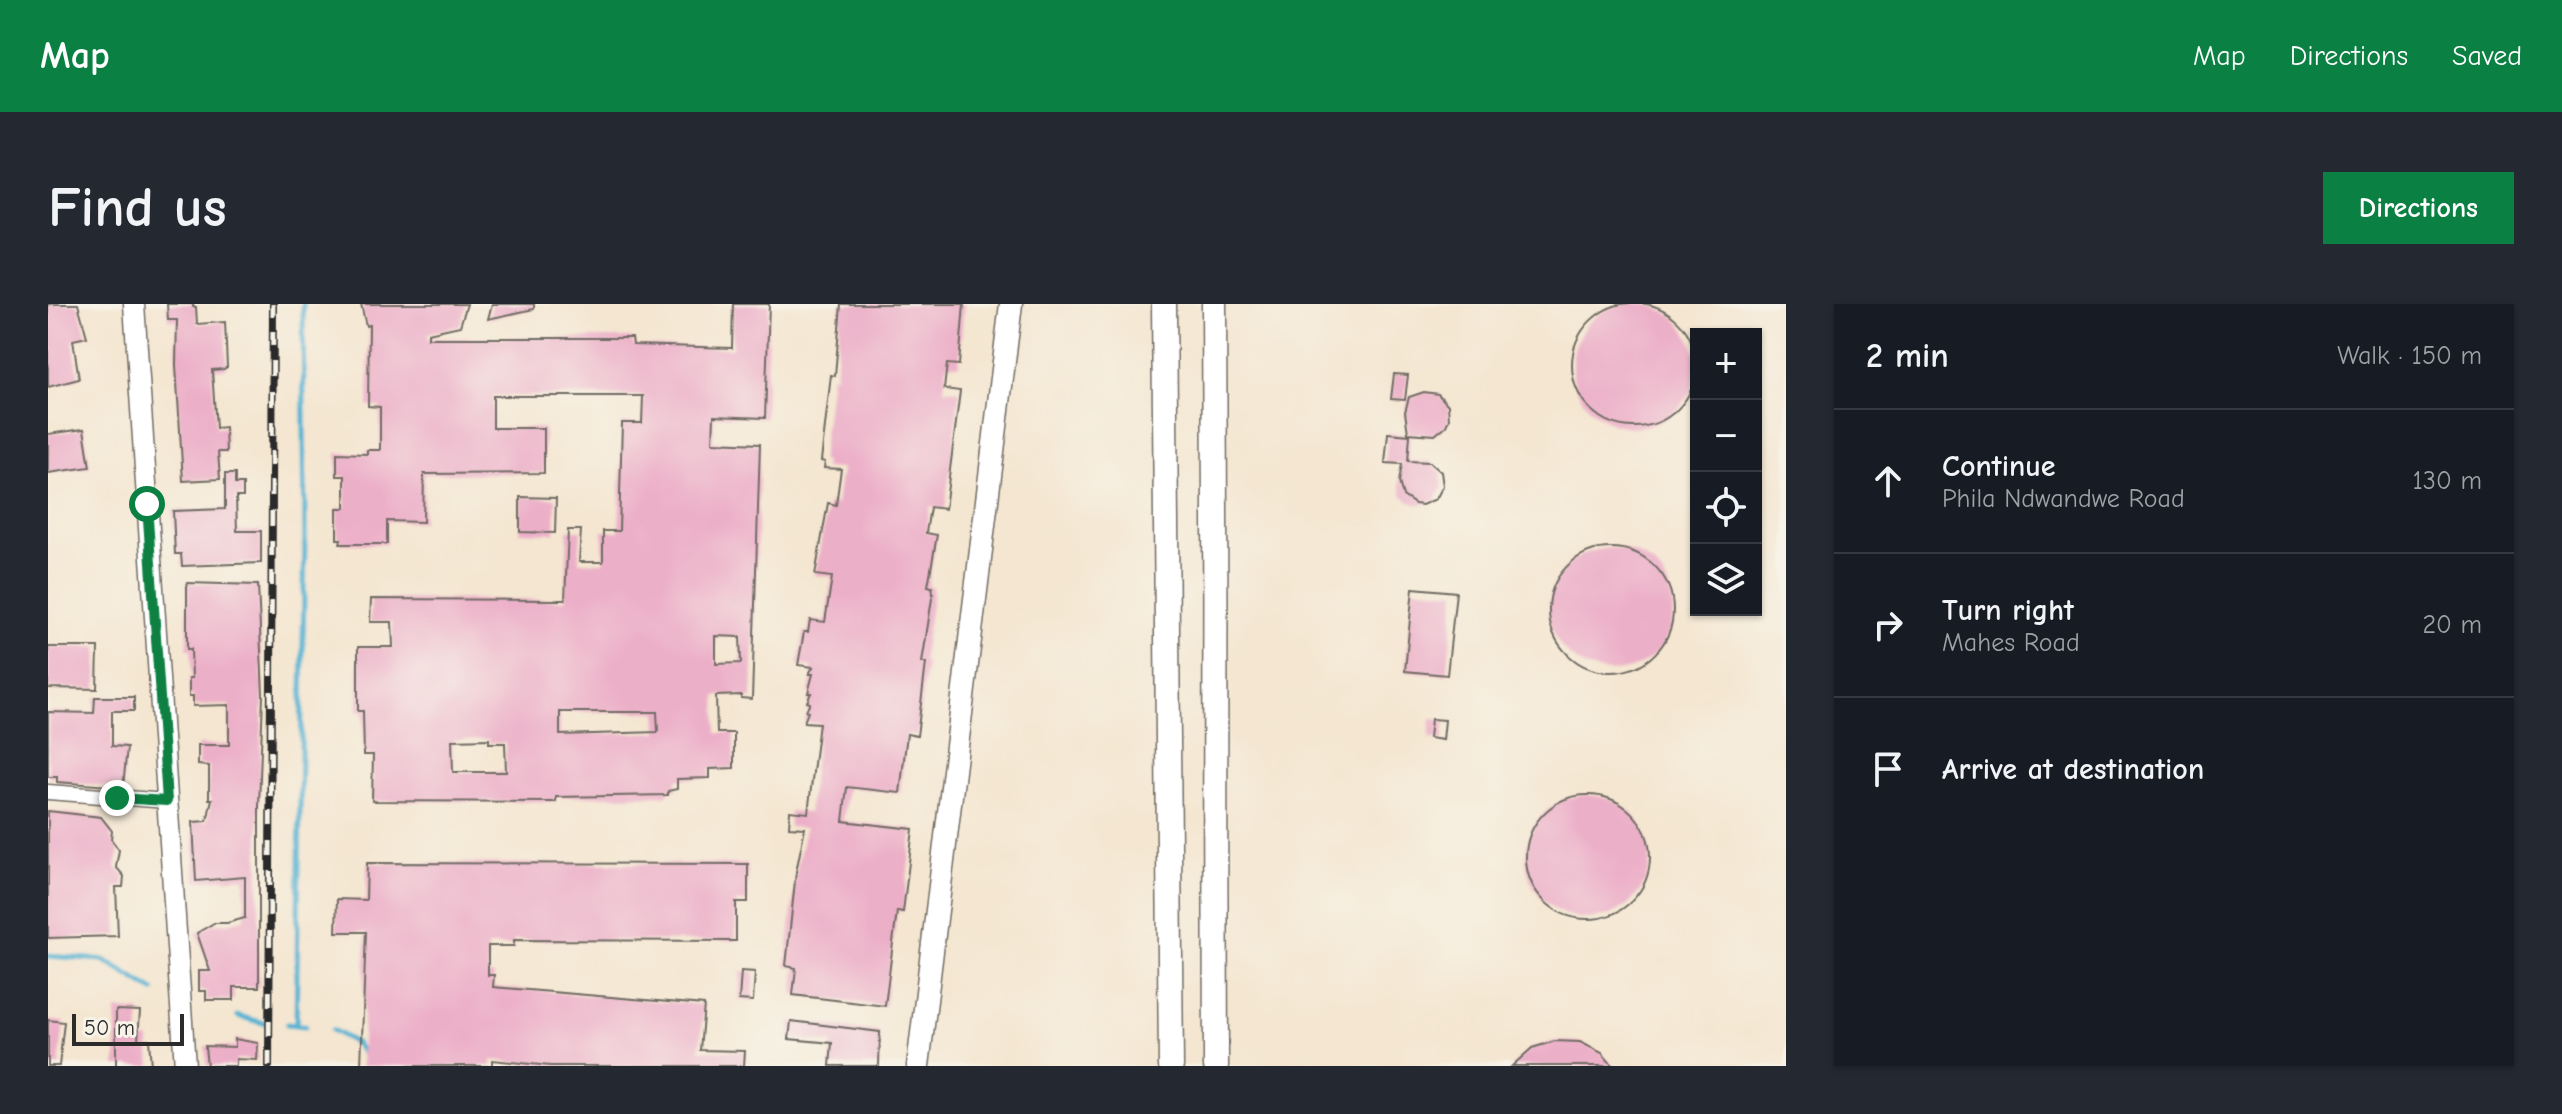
<!DOCTYPE html>
<html lang="en">
<head>
<meta charset="utf-8">
<style>
  :root { --surface:#171b24; --page:#242831; --text:#f1f3f6; --muted:#9ea1a6; --line:#363941; --accent:#0b8043 }
  body { margin:0; font-family:"Comic Neue",sans-serif; background:var(--page); color:var(--text) }
  .controls { position:absolute; right:24px; top:24px; display:grid; overflow:hidden; border-radius:0px; box-shadow:0 2px 6px #0004 }
  .controls button { width:72px; height:72px; display:grid; place-items:center; padding:0; border:0; border-bottom:2px solid var(--line); background:var(--surface); color:var(--text); font:40px sans-serif }
  .scale { position:absolute; left:24px; bottom:20px; width:112px; box-sizing:border-box; padding-left:8px; border:4px solid #2b2b2b; border-top:0; font-size:22px; line-height:28px; white-space:nowrap; color:#2b2b2b; -webkit-text-stroke:6px #f7f3e8; paint-order:stroke }
  .stop { position:absolute; width:24px; height:24px; margin:-18px; border:6px solid #0b8043; border-radius:50%; background:#fff }
  .stop.end { background:#0b8043; border-color:#fff; box-shadow:0 2px 8px #0008 }
  .list { margin:0; padding:0; list-style:none }
  h2 { display:flex; justify-content:space-between; align-items:center; height:104px; margin:0; padding:0 32px; font-size:34px }
  h2 small { font-size:26px; font-weight:400; color:var(--muted) }
  .list li { display:grid; grid-template-columns:52px 1fr auto; gap:24px; align-items:center; box-sizing:border-box; height:144px; padding:0 32px; border-top:2px solid var(--line) }
  .list b { display:block; font-size:30px; white-space:nowrap }
  .list p { margin:0; font-size:26px; white-space:nowrap; color:var(--muted) }
  .list em { font-size:26px; font-style:normal; color:var(--muted) }
  .icon { flex:none; width:44px; height:44px; fill:none; stroke:currentColor; stroke-width:2; stroke-linecap:round; stroke-linejoin:round }
  .map { position:relative; flex:none; width:1738px; height:762px; overflow:hidden; border-radius:0px }
  header { display:flex; align-items:center; gap:48px; box-sizing:border-box; height:112px; padding:0 40px; background:var(--accent); color:#fff }
  header strong { font-size:38px }
  nav { display:flex; gap:44px; margin-inline-start:auto; font-size:28px }
  .intro { display:flex; align-items:center; justify-content:space-between; box-sizing:border-box; height:192px; padding:0 48px }
  h1 { margin:0; font-size:56px }
  .button { padding:20px 36px; border-radius:0px; background:var(--accent); color:#fff; font-size:28px; font-weight:700 }
  main { display:flex; gap:48px; padding:0 48px }
  aside { flex:1; background:var(--surface); border-radius:0px; box-shadow:0 2px 6px #0004 }
  .map>svg:first-child { display:block }
  .lines { fill:none; stroke-linecap:round; stroke-linejoin:round }
  .stream { stroke:#55b2d3; stroke-width:5 }
  .building { fill:#ecafc8; fill-rule:evenodd }
  .street-casing { stroke:#716c65; stroke-width:17 }
  .secondary-casing { stroke:#716c65; stroke-width:23 }
  .primary-casing { stroke:#716c65; stroke-width:25 }
  .highway-casing { stroke:#716c65; stroke-width:27 }
  .street { stroke:#fff; stroke-width:14 }
  .secondary { stroke:#fff; stroke-width:20 }
  .primary { stroke:#fff; stroke-width:22 }
  .highway { stroke:#fff; stroke-width:24 }
  .rail-casing { stroke:#2b2b2b; stroke-width:8 }
  .rail { stroke:#f7f3e8; stroke-width:5; stroke-dasharray:15; stroke-linecap:butt }
  .route { stroke:#0b8043; stroke-width:10 }
</style>
</head>
<body>
<header>
<strong>Map</strong>
<nav><a>Map</a><a>Directions</a><a>Saved</a></nav>
</header>
<div class="intro"><h1>Find us</h1><a class="button">Directions</a></div>
<main>
<div class="map">
<svg width="1738" height="762" viewBox="0 0 1738 762">
  <rect width="100%" height="100%" fill="#f7f3e8"/>
  <filter id="ink" filterUnits="userSpaceOnUse"><feTurbulence type="fractalNoise" baseFrequency=".0125" numOctaves="2"/><feDisplacementMap in="SourceGraphic" scale="16" xChannelSelector="R" yChannelSelector="G"/><feConvolveMatrix kernelMatrix="1 2 1 2 8 2 1 2 1" color-interpolation-filters="sRGB"/></filter>
  <filter id="wash" filterUnits="userSpaceOnUse"><feTurbulence type="fractalNoise" baseFrequency=".006" numOctaves="4" result="noise"/><feDisplacementMap in="SourceGraphic" scale="32" xChannelSelector="R" yChannelSelector="G"/><feGaussianBlur stdDeviation="1.8" result="paint"/><feColorMatrix in="noise" values="0 0 0 0 0 0 0 0 0 0 0 0 0 0 0 0 0 1.4 0 .05"/><feComposite in="paint" operator="in"/></filter>
  <g filter="url(#wash)">
    <rect width="100%" height="100%" fill="#f4e6d0"/>
    <g class="lines">
      <g class="stream">
        <polyline points="0,652 55,656 106,687"/>
        <polyline points="190,712 216,719"/>
        <polyline points="239,720 257,722"/>
        <polyline points="248,721 257,232 255,0"/>
        <polyline points="284,726 307,739 315,749 318,749"/>
      </g>
    </g>
    <g id="blocks">
      <g class="building">
        <circle cx="1586" cy="61" r="62"/>
        <polygon points="0,0 30,0 39,33 25,36 31,75 0,83"/>
        <polygon points="119,0 145,0 145,3 148,3 149,20 177,18 179,63 176,65 164,66 168,124 177,123 178,148 170,148 172,175 135,177 128,61 129,16 120,16"/>
        <path d="M313 0H419L412 22 380 29V34H584L585 41 684 44 685 0H721L717 114 666 112 665 138 712 140 704 395 693 394V391L668 392 669 429H686V464L662 465V474L629 475V485L620 487V491L508 493V498L324 497 325 451H316L315 407H310V343H345L344 318H322L323 295 517 296 520 226H533L531 258H555V227H571L574 119H594L595 92H445V124H496V169L376 170 375 218 339 217V240H292L293 235H289V204H297V172H289V149L319 150V146H332V103L320 102 321 21 318 22ZM668 332 692 333 693 359 668 360ZM512 408H609L610 428 512 431ZM441 435V439H457L458 468H405L404 436Z"/>
        <polygon points="444,0 486,0 486,5 440,15"/>
        <polygon points="793,0 916,0 911,61 899,60 896,85 912,87 897,205 882,203 878,229 889,231 880,282 884,283 885,288 874,359 878,359 869,432 859,430 852,489 799,483 795,517 865,525 855,608 849,607 837,702 745,691 748,664 738,662 748,568 757,524 741,523 742,507 760,509 771,419 756,418 760,408 758,407 762,399 759,398 763,389 760,389 765,370 761,370 765,363 750,361 756,328 760,328 762,316 777,318 784,273 767,271 780,199 788,201 793,165 776,164 777,158 773,157 783,71 787,72"/>
        <polygon points="1346,70 1360,71 1357,96 1343,95"/>
        <polygon points="1376,88 1390,90 1400,101 1401,115 1398,122 1387,131 1360,129 1357,108 1361,93"/>
        <polygon points="36,125 42,163 0,169 0,130"/>
        <polygon points="1340,129 1362,131 1360,157 1382,158 1393,168 1395,182 1388,195 1374,201 1367,200 1355,192 1351,178 1354,160 1337,159"/>
        <polygon points="177,170 187,170 187,180 195,180 195,193 188,193 189,227 213,227 213,259 134,262 133,250 127,250 125,207 177,205"/>
        <polygon points="472,193 508,194 507,229 472,228"/>
        <circle cx="1563" cy="306" r="62"/>
        <polygon points="139,279 210,281 215,391 211,502 211,683 186,683 186,696 158,696 158,687 151,687 151,667 162,667 149,629 166,619 179,619 197,614 197,573 148,577 145,518 159,517 164,495 161,495 161,462 150,461 150,441 181,441 181,401 145,402 145,392 141,392 141,374 144,374 143,345 139,345"/>
        <polygon points="1365,284 1408,288 1399,371 1357,367"/>
        <polygon points="0,343 50,343 49,385 0,384"/>
        <polygon points="47,393 86,393 86,407 64,407 64,442 79,443 75,483 9,478 9,473 0,473 0,408 46,409"/>
        <polygon points="1383,415 1397,416 1395,436 1381,434"/>
        <circle cx="1540" cy="553" r="62"/>
        <polygon points="0,507 53,513 64,527 63,535 71,546 68,563 76,572 75,583 68,583 70,632 0,634"/>
        <polygon points="319,559 700,560 700,598 688,598 688,637 466,636 466,642 440,642 440,671 446,671 445,683 656,701 652,746 697,747 696,762 502,762 444,756 444,762 313,762 318,628 288,628 289,595 318,596"/>
        <polygon points="693,667 707,668 705,697 691,696"/>
        <polygon points="68,706 92,707 90,736 101,735 103,762 68,762"/>
        <polygon points="0,716 16,718 11,762 0,762"/>
        <polygon points="743,717 832,728 831,762 782,762 784,739 741,735"/>
        <polygon points="187,735 210,739 209,756 188,755 188,762 159,762 157,742 187,743"/>
        <polygon points="1507,737 1532,738 1554,749 1565,762 1464,762 1484,744"/>
      </g>
    </g>
  </g>
  <g filter="url(#ink)">
    <use href="#blocks" fill-opacity="0" stroke="#716c65" stroke-width="2"/>
    <g class="lines">
      <defs>
        <polyline id="street" points="0,488 119,497"/>
        <polyline id="secondary" points="86,0 137,762"/>
        <polyline id="primary" points="870,762 963,0"/>
        <g id="highway">
          <polyline points="1116,0 1123,762"/>
          <path d="M1166 0C1169 254 1166 508 1168 762"/>
        </g>
      </defs>
      <use href="#street" class="street-casing"/>
      <use href="#secondary" class="secondary-casing"/>
      <use href="#primary" class="primary-casing"/>
      <use href="#highway" class="highway-casing"/>
      <use href="#street" class="street"/>
      <use href="#secondary" class="secondary"/>
      <use href="#primary" class="primary"/>
      <use href="#highway" class="highway"/>
      <defs>
        <polyline id="rail" points="221,762 225,0"/>
      </defs>
      <use href="#rail" class="rail-casing"/>
      <use href="#rail" class="rail"/>
    </g>
  </g>
  <g class="lines" filter="url(#ink)">
    <polyline class="route" points="69,494 119,497 99,200"/>
  </g>
</svg>
<div class="controls">
<button>+</button>
<button>−</button>
<button><svg class="icon" aria-label="locate" viewBox="0 0 24 24"><circle cx="12" cy="12" r="6"/><path d="M12 2v4M12 18v4M2 12h4M18 12h4"/></svg></button>
<button><svg class="icon" aria-label="layers" viewBox="0 0 24 24"><path d="M12 4l9 5-9 5-9-5zM3 14l9 5 9-5"/></svg></button>
</div>
<div class="scale">50 m</div>
<div class="stop" style="left:99px;top:200px"></div>
<div class="stop end" style="left:69px;top:494px"></div>
</div>
<aside>
<h2>2 min<small>Walk · 150 m</small></h2>
<ul class="list">
<li><svg class="icon" aria-label="ahead" viewBox="0 0 24 24"><path d="M12 20V5M6 11l6-6 6 6"/></svg><div><b>Continue</b><p>Phila Ndwandwe Road</p></div><em>130 m</em></li>
<li><svg class="icon" aria-label="right" viewBox="0 0 24 24"><path d="M7 20v-9h11M14 6l5 5-5 5"/></svg><div><b>Turn right</b><p>Mahes Road</p></div><em>20 m</em></li>
<li><svg class="icon" aria-label="arrive" viewBox="0 0 24 24"><path d="M6 21V4h12l-3 4 3 4H6"/></svg><div><b>Arrive at destination</b></div></li>
</ul>
</aside>
</main>
</body>
</html>
